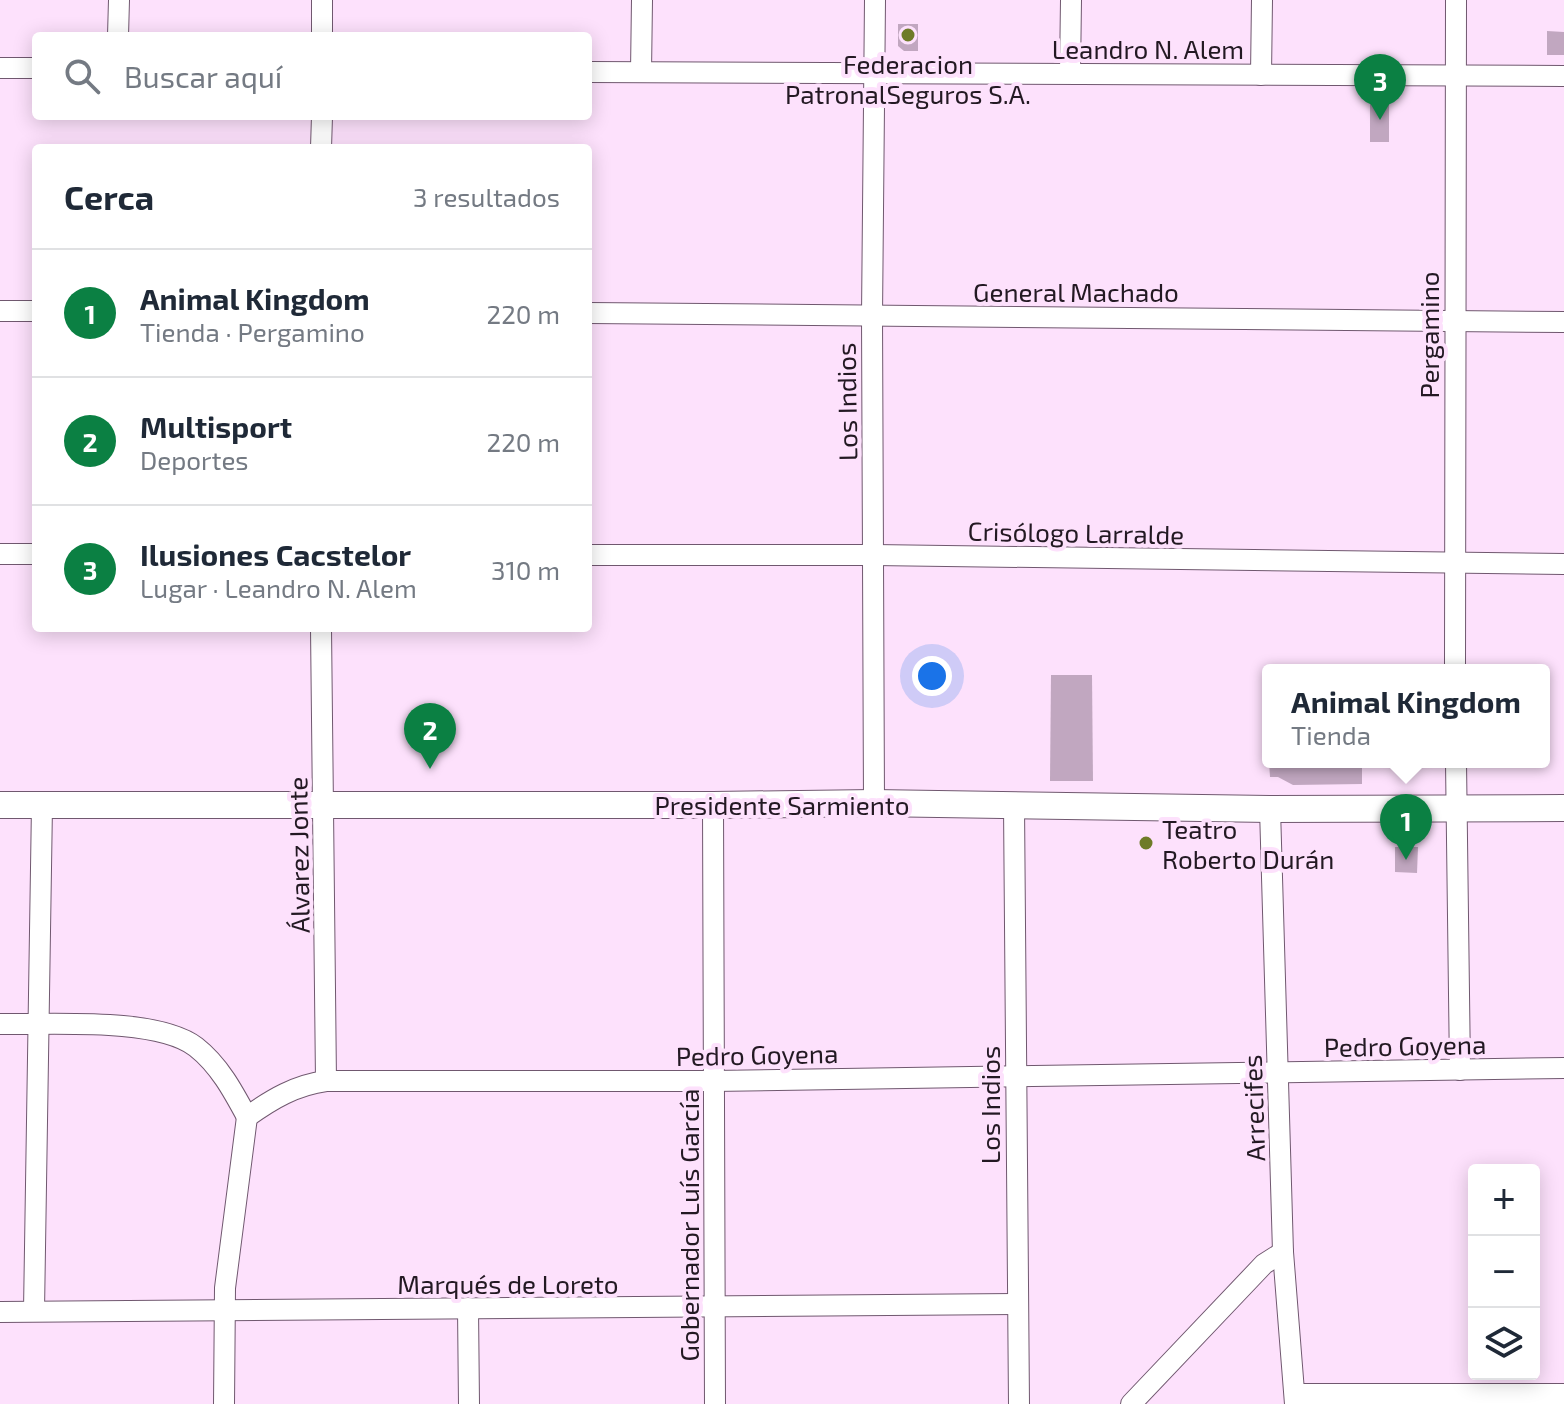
<!DOCTYPE html>
<html lang="es">
<head>
<meta charset="utf-8">
<style>
  :root { --surface:#fff; --page:#f2f2f3; --text:#1f2937; --muted:#747a83; --line:#e0e1e3; --accent:#0b8043 }
  body { margin:0; font-family:"Exo 2",sans-serif; background:var(--page); color:var(--text) }
  .controls { position:absolute; right:24px; bottom:24px; display:grid; overflow:hidden; border-radius:8px; box-shadow:0 4px 20px #0003 }
  .controls button { width:72px; height:72px; display:grid; place-items:center; padding:0; border:0; border-bottom:2px solid var(--line); background:var(--surface); color:var(--text); font:40px sans-serif }
  .you { position:absolute; left:932px; top:676px; width:28px; height:28px; margin:-20px; border:6px solid #fff; border-radius:50%; background:#1a73e8; box-shadow:0 0 0 12px #1a73e833 }
  .badge { display:grid; place-items:center; width:52px; height:52px; border-radius:50%; background:var(--accent); color:#fff; font-size:26px; font-weight:700 }
  .pin { position:absolute; translate:-50% -66px; filter:drop-shadow(0 2px 4px #0008) }
  .pin::after { content:''; position:absolute; top:42px; width:28px; height:24px; background:inherit; clip-path:polygon(0 0,100% 0,50% 100%) }
  .popup { position:absolute; left:1262px; top:664px; width:288px; height:104px; box-sizing:border-box; display:grid; place-content:center; border-radius:8px; background:var(--surface); filter:drop-shadow(0 2px 6px #0005); font-size:26px; white-space:nowrap; color:var(--muted) }
  .popup b { font-size:30px; color:var(--text) }
  .popup::after { content:''; position:absolute; left:50%; top:100%; margin-left:-16px; border:16px solid transparent; border-top-color:var(--surface) }
  .list { margin:0; padding:0; list-style:none }
  h2 { display:flex; justify-content:space-between; align-items:center; height:104px; margin:0; padding:0 32px; font-size:34px }
  h2 small { font-size:26px; font-weight:400; color:var(--muted) }
  .list li { display:grid; grid-template-columns:52px 1fr auto; gap:24px; align-items:center; box-sizing:border-box; height:128px; padding:0 32px; border-top:2px solid var(--line) }
  .list b { display:block; font-size:30px; white-space:nowrap }
  .list p { margin:0; font-size:26px; white-space:nowrap; color:var(--muted) }
  .list em { font-size:26px; font-style:normal; color:var(--muted) }
  .icon { flex:none; width:44px; height:44px; fill:none; stroke:currentColor; stroke-width:2; stroke-linecap:round; stroke-linejoin:round }
  .map { position:relative; flex:none; width:1564px; height:1404px; overflow:hidden }
  .search { position:absolute; background:var(--surface); box-shadow:0 4px 20px #0003; left:32px; top:32px; width:560px; height:88px; display:flex; align-items:center; gap:20px; box-sizing:border-box; padding:0 28px; border-radius:8px; color:var(--muted); font-size:30px }
  .panel { position:absolute; background:var(--surface); box-shadow:0 4px 20px #0003; left:32px; top:144px; width:560px; height:488px; border-radius:8px }
  .map>svg:first-child { display:block }
  .building { fill:#c1a7c0 }
  .lines { fill:none; stroke-linecap:round; stroke-linejoin:round }
  .minor-casing { stroke:#70586f; stroke-width:22 }
  .major-casing { stroke:#70586f; stroke-width:28 }
  .minor { stroke:#fff; stroke-width:20 }
  .major { stroke:#fff; stroke-width:26 }
  .poi-dot { fill:#6e7b28; stroke:#fde1fc; stroke-width:3 }
  .labels { text-anchor:middle; dominant-baseline:central; stroke-width:8; stroke-linejoin:round; paint-order:stroke }
  .street-label { font-size:26px; fill:#231923; stroke:#fde1fc }
  .poi-label { font-size:26px; fill:#231923; stroke:#fde1fc }
</style>
</head>
<body>
<div class="map">
<svg width="1564" height="1404" viewBox="0 0 1564 1404">
  <rect width="100%" height="100%" fill="#fde1fc"/>
  <g class="building">
    <polygon points="898,24 918,24 918,51 904,51 898,46"/>
    <polygon points="1547,31 1564,32 1564,55 1547,55"/>
    <rect x="1370" y="98" width="19" height="44"/>
    <polygon points="1051,675 1092,675 1093,781 1050,781"/>
    <polygon points="1269,762 1362,762 1362,784 1293,785 1278,777 1270,777"/>
    <polygon points="1395,847 1418,847 1417,873 1395,872"/>
  </g>
  <g class="lines">
    <defs>
      <g id="minor">
        <polyline points="118,36 119,0"/>
        <polyline points="322,36 322,0"/>
        <polyline points="0,68 36,68"/>
        <polyline points="588,72 1564,76"/>
        <polyline points="641,72 642,0"/>
        <polyline points="1070,73 1071,0"/>
        <polyline points="1261,75 1262,0"/>
        <polyline points="321,148 322,116"/>
        <polyline points="0,311 36,311"/>
        <polyline points="588,313 1564,322"/>
        <polyline points="0,554 36,554"/>
        <polyline points="588,555 874,555 1564,564"/>
        <polyline points="321,628 326,1081"/>
        <polyline points="1455,670 1456,0"/>
        <polyline points="1456,762 1460,1070"/>
        <polyline points="874,803 872,316 875,0"/>
        <polyline points="713,805 715,1404"/>
        <polyline points="1014,805 1019,1404"/>
        <polyline points="1270,809 1283,1252 1295,1404"/>
        <path d="M0 1024C50 1025 157 1017 196 1047 219 1065 233 1091 247 1117"/>
        <path d="M247 1117C272 1099 296 1085 326 1081H713L1564 1068"/>
        <polyline points="468,1308 469,1404"/>
        <polyline points="34,1311 42,805"/>
        <polyline points="0,1312 1016,1304"/>
        <polyline points="1295,1394 1564,1394"/>
        <polyline points="224,1404 225,1288 247,1117"/>
        <polyline points="1131,1404 1264,1264 1283,1252"/>
      </g>
      <polyline id="major" points="0,805 713,805 874,803 1270,809 1564,808"/>
    </defs>
    <use href="#minor" class="minor-casing"/>
    <use href="#major" class="major-casing"/>
    <use href="#minor" class="minor"/>
    <use href="#major" class="major"/>
  </g>
  <g class="poi-dot">
    <circle cx="908" cy="35" r="8"/>
    <circle cx="1146" cy="843" r="8"/>
  </g>
  <g class="labels">
    <g class="street-label">
      <text x="1148" y="48">Leandro N. Alem</text>
      <text x="1076" y="291">General Machado</text>
      <text transform="translate(1428 335) rotate(-90)">Pergamino</text>
      <text transform="translate(846 402) rotate(-91)">Los Indios</text>
      <text transform="translate(1076 532) rotate(1)">Crisólogo Larralde</text>
      <text x="782" y="804">Presidente Sarmiento</text>
      <text transform="translate(298 855) rotate(-91)">Álvarez Jonte</text>
      <text transform="translate(1405 1045) rotate(-1)">Pedro Goyena</text>
      <text transform="translate(757 1054) rotate(-1)">Pedro Goyena</text>
      <text transform="translate(989 1105) rotate(-90)">Los Indios</text>
      <text transform="translate(1253 1108) rotate(-92)">Arrecifes</text>
      <text transform="translate(688 1225) rotate(-90)">Gobernador Luís García</text>
      <text x="508" y="1283">Marqués de Loreto</text>
    </g>
    <g class="poi-label">
      <text x="908" y="63">Federacion<tspan x="908" dy="30">PatronalSeguros S.A.</tspan></text>
      <text x="1162" y="828" text-anchor="start">Teatro<tspan x="1162" dy="30">Roberto Durán</tspan></text>
    </g>
  </g>
</svg>
<div class="controls">
<button>+</button>
<button>−</button>
<button><svg class="icon" aria-label="layers" viewBox="0 0 24 24"><path d="M12 4l9 5-9 5-9-5zM3 14l9 5 9-5"/></svg></button>
</div>
<div class="you"></div>
<div class="pin badge" style="left:1406px;top:860px">1</div>
<div class="popup"><b>Animal Kingdom</b>Tienda</div>
<div class="pin badge" style="left:430px;top:769px">2</div>
<div class="pin badge" style="left:1380px;top:120px">3</div>
<div class="search"><svg class="icon" aria-label="search" viewBox="0 0 24 24"><circle cx="10" cy="10" r="6"/><path d="M15 15l6 6"/></svg>Buscar aquí</div>
<section class="panel">
<h2>Cerca<small>3 resultados</small></h2>
<ul class="list">
<li><span class="badge">1</span><div><b>Animal Kingdom</b><p>Tienda · Pergamino</p></div><em>220 m</em></li>
<li><span class="badge">2</span><div><b>Multisport</b><p>Deportes</p></div><em>220 m</em></li>
<li><span class="badge">3</span><div><b>Ilusiones Cacstelor</b><p>Lugar · Leandro N. Alem</p></div><em>310 m</em></li>
</ul>
</section>
</div>
</body>
</html>
